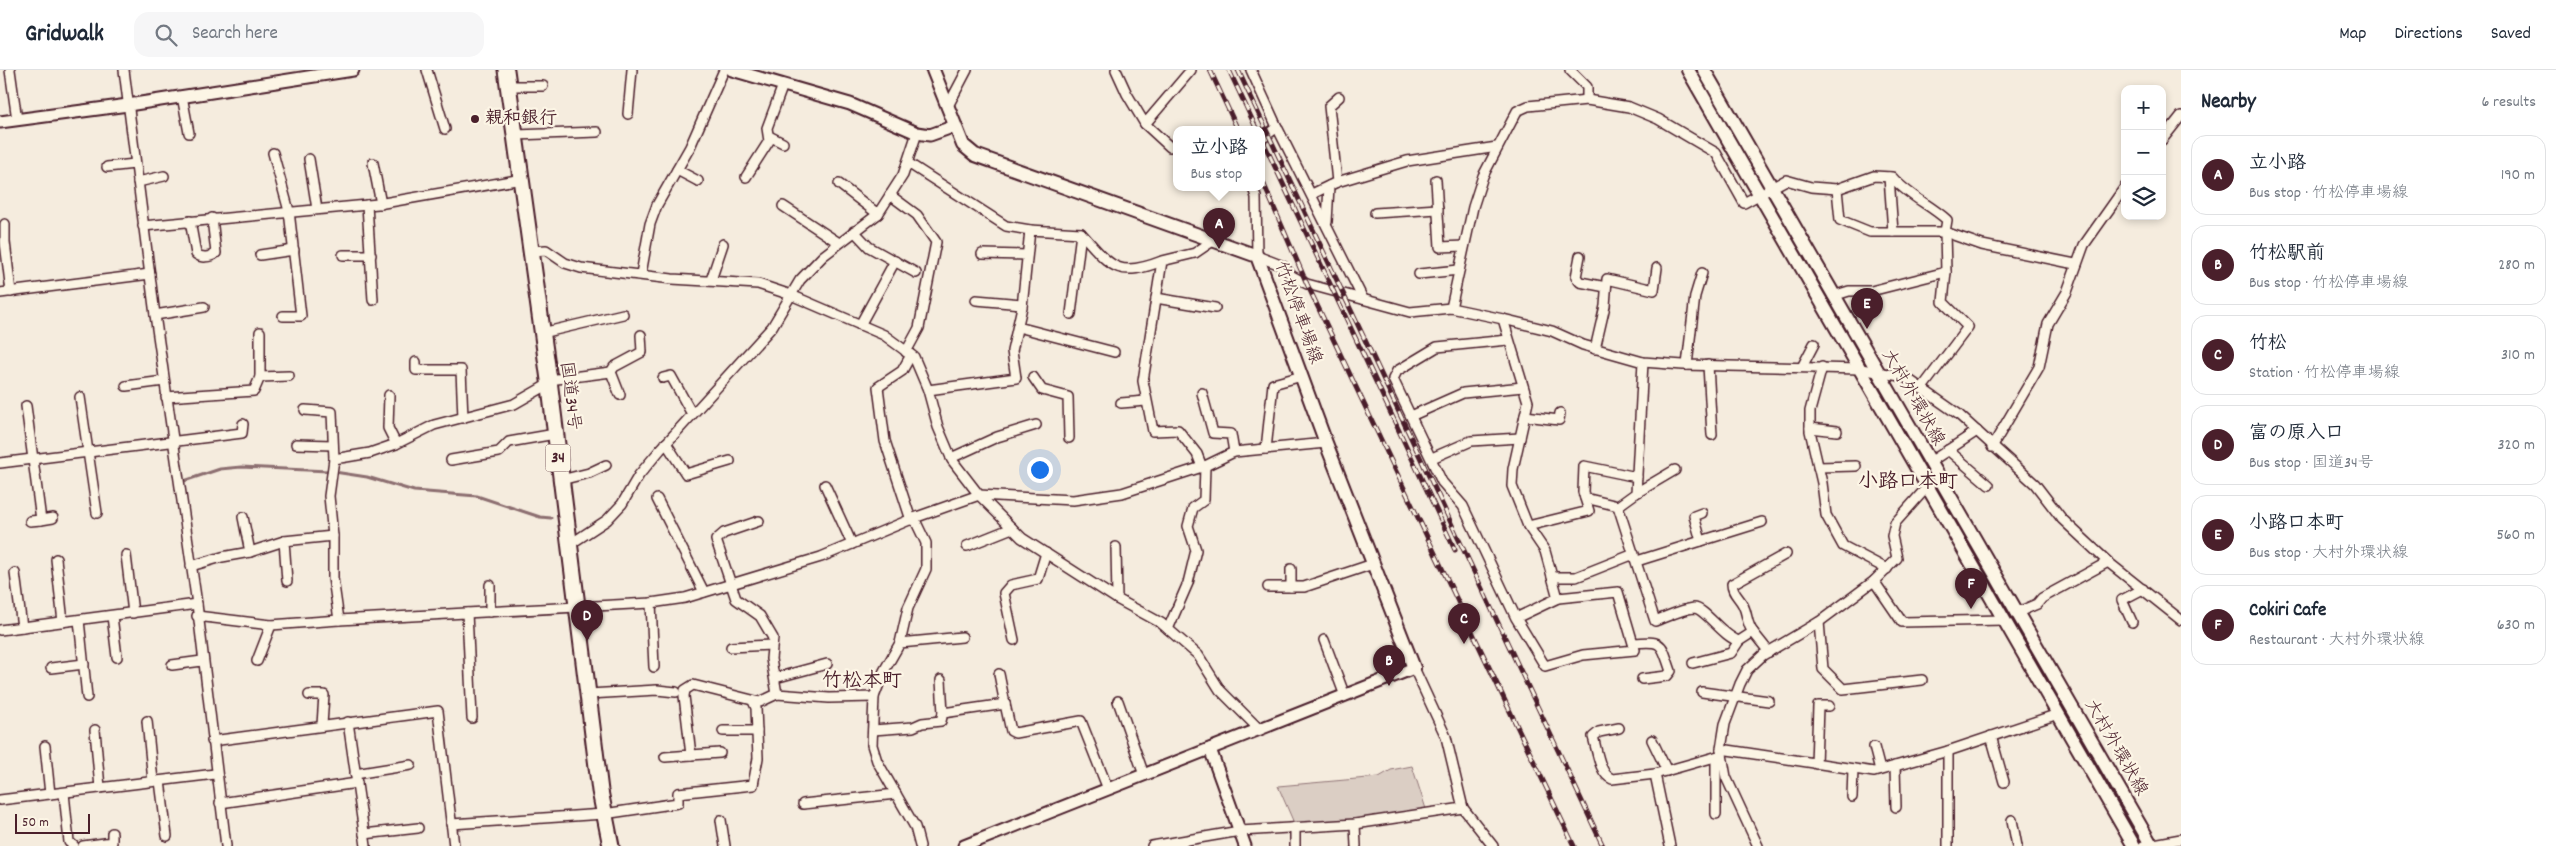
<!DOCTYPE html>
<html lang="en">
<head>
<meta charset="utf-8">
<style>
  :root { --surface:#fff; --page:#f6f6f7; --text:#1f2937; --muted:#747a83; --line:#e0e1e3; --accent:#4a1f2b }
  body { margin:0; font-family:Dekko,"Klee One",sans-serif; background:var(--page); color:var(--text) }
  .controls { position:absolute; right:15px; top:15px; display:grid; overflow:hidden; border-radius:10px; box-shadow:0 2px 8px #0003 }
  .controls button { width:45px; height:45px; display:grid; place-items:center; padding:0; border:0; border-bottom:1px solid var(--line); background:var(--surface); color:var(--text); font:25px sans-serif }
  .scale { position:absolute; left:15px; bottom:12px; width:75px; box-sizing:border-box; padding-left:5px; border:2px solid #4a1f2b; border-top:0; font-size:14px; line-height:18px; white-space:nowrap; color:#4a1f2b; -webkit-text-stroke:4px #fcf5e5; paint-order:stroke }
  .you { position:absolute; left:1039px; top:399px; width:18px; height:18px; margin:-12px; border:4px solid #fff; border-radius:50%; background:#1a73e8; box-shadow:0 0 0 8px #1a73e833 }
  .badge { display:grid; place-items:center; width:32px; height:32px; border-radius:50%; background:var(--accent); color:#fff; font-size:16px; font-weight:700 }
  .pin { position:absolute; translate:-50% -41px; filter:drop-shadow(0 1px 2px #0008) }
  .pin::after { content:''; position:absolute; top:26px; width:18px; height:15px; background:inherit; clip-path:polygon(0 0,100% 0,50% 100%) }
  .popup { position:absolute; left:1173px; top:56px; width:92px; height:65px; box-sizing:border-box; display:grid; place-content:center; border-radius:10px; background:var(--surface); filter:drop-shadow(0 1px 4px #0005); font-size:16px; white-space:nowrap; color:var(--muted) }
  .popup b { font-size:19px; color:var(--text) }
  .popup::after { content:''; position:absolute; left:50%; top:100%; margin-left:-10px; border:10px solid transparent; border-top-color:var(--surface) }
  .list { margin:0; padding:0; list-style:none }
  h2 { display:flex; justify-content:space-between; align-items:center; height:65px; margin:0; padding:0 20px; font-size:21px }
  h2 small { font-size:16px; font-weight:400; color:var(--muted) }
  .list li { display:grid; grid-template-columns:32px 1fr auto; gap:15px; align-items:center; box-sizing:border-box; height:80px; margin:0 10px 10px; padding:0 10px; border:1px solid var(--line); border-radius:15px }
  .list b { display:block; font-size:19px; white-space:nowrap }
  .list p { margin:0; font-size:16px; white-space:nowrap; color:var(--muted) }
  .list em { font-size:16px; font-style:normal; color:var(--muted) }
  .icon { flex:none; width:28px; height:28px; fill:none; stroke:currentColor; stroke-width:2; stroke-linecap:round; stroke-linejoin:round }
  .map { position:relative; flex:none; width:2181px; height:776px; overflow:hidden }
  header { display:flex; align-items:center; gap:30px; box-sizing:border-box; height:70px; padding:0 25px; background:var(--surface); border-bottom:1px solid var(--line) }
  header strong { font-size:24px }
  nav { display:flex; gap:28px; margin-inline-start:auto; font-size:18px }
  .search { width:350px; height:45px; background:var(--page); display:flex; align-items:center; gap:12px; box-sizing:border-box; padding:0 18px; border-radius:15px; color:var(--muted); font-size:19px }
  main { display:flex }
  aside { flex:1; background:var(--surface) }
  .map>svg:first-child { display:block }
  .green { fill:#dbcec4; stroke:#927678 }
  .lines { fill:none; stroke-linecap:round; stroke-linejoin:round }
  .stream { stroke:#8c6e70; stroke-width:3 }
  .minor-casing { stroke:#4a1f2b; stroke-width:12 }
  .tertiary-casing { stroke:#4a1f2b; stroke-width:15 }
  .secondary-casing { stroke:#4a1f2b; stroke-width:16 }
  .trunk-casing { stroke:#4a1f2b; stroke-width:19 }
  .minor { stroke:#fcf5e5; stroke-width:9 }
  .tertiary { stroke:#fcf5e5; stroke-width:11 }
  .secondary { stroke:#fcf5e5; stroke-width:12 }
  .trunk { stroke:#fcf5e5; stroke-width:15 }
  .rail-casing { stroke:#4a1f2b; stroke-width:5 }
  .rail { stroke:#fcf5e5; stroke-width:3; stroke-dasharray:9; stroke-linecap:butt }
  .poi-dot { fill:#4a1f2b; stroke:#fcf5e5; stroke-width:2 }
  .labels { text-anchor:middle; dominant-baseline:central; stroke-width:4.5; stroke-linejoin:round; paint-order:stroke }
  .shield { fill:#fcf5e5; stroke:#7f5f63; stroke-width:1 }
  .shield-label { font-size:16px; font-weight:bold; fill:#4a1f2b }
  .poi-label { font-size:18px; font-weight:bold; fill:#4a1f2b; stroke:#fcf5e5; text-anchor:start }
  .street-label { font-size:18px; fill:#4a1f2b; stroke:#fcf5e5 }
  .quarter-label { font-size:20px; font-weight:bold; fill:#4a1f2b; stroke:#fcf5e5 }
</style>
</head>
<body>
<header>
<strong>Gridwalk</strong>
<div class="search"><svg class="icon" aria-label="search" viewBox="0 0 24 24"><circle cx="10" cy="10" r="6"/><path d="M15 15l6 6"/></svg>Search here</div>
<nav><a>Map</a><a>Directions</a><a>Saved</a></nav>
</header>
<main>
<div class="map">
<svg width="2181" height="776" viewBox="0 0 2181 776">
  <rect width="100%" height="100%" fill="#f5ecde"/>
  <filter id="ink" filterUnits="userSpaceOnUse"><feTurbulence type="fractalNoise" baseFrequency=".02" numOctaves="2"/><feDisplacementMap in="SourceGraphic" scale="10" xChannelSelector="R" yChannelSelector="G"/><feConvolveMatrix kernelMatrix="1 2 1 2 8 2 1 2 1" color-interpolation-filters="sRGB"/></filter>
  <g filter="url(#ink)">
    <path class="green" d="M1412 696 1426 739C1385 753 1337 751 1294 753L1278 716 1379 707 1391 700Z"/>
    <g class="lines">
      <polyline class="stream" points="184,411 220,399 241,397 328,401 367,407 414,421 477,426 540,447 551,448"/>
      <defs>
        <g id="minor">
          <polyline points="10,0 17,50"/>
          <polyline points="124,0 155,245 197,534 226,776"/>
          <polyline points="427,0 445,59"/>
          <polyline points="1116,0 1127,24 1145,54 1191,0"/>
          <polyline points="1251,0 1277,57 1363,229"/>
          <polyline points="1570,0 1587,17 1587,30"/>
          <polyline points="509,16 543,16"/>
          <polyline points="182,26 189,63"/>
          <polyline points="947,38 967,0"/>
          <polyline points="628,44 632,0"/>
          <polyline points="1145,54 1170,77"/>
          <polyline points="516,65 597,62"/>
          <polyline points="769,66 783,73"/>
          <polyline points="1262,69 1277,57"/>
          <polyline points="2162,70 2181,46"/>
          <polyline points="273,83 289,141 301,246 283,246"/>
          <polyline points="309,89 317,139"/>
          <polyline points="373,93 381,134"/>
          <polyline points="908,93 1006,156 1030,160"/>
          <polyline points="107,97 135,94"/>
          <polyline points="677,100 698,111"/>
          <polyline points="746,107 769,71 767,58 783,15"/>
          <polyline points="1889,107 1893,162"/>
          <polyline points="1436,110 1440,177 1464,176"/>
          <polyline points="138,112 164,106"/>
          <polyline points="1337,112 1407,91 1497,77"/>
          <polyline points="839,114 878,144"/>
          <polyline points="1253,118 1256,127 1257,186 1283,196 1292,206 1307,214 1410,242 1451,238 1503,249 1552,261 1583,275 1643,292 1683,295 1861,299 1905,307 1958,344 2035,414 2062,449 2108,492 2181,550"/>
          <polyline points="1312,124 1337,112 1329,36 1339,27"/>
          <polyline points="890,125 917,145 936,172 919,258 906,282"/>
          <polyline points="367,135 373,230"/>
          <polyline points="783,136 839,173"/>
          <polyline points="1375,143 1438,139"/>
          <path d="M190 151 196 184C201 188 210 188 216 183L212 148"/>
          <polyline points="1327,152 1329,116"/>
          <polyline points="5,154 5,172 11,222"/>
          <polyline points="143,156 378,134 522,109"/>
          <polyline points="854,161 869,177 916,203"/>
          <polyline points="532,181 546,180 565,193 581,198 672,209 758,214 791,225 884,265 914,287 928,320 938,357 952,390 979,425 1022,468 1117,529 1161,553 1198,585 1220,620 1260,660"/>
          <polyline points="982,184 1027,185"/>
          <polyline points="260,185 294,180"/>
          <polyline points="343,185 371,185"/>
          <polyline points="1580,186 1576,207 1580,212 1606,217"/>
          <polyline points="641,204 650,154 657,135 690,77 724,0"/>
          <polyline points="1419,204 1459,200"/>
          <polyline points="711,210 723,174"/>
          <polyline points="0,223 150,204"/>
          <polyline points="1833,226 1849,221 1871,221 1946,202 1945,162 1870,162 1840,150 1837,119"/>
          <polyline points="1156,228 1215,238"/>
          <polyline points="976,230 1022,234"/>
          <path d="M1451 238 1473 137 1483 106 1517 41 1528 36 1587 30 1629 37 1658 49 1716 83 1744 133 1786 110 1811 117 1837 119 1874 106 1892 107C1907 125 1929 134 1947 150L1945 162 1982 175 2075 194"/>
          <polyline points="1071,244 1081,163"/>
          <polyline points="155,245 204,237"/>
          <polyline points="1503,249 1528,332 1513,399 1512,416 1528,456 1545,481 1558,528"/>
          <polyline points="860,255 895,191"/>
          <polyline points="1018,257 1114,282"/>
          <polyline points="542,263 623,244"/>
          <polyline points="1508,270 1437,277 1397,301 1393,309 1442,412 1463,436 1516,548 1545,596 1583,585 1635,580 1618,522 1558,528 1516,548"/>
          <polyline points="1595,279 1605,236 1607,209 1654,220 1657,198"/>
          <polyline points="416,292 416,300 461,300 463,348"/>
          <path d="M1643 292 1636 423 1618 436 1655 551C1666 547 1682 539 1694 538 1705 538 1723 567 1739 571L1753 562 1769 582"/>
          <polyline points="1687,295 1695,226 1702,203"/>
          <polyline points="1708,295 1712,365"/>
          <polyline points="1802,297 1814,274"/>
          <polyline points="1822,297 1810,341 1810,361 1822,413 1826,445 1843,476 1887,499"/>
          <polyline points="611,302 614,297 642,282 641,265"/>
          <polyline points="260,307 289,306"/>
          <polyline points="1033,307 1042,320 1068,327 1069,368"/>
          <polyline points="663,308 671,306 692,344"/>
          <polyline points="549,310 611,302 620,325"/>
          <polyline points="126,316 164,311"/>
          <polyline points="1922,318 1968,257 1943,232 1946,202"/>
          <path d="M928 320 1016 308 1012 281 1022 237 1030 160 1081 163C1111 196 1116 209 1162 191"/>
          <polyline points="1202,323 1213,363 1231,364 1234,382"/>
          <polyline points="389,325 388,358 396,374"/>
          <polyline points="80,327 97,443"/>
          <polyline points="166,327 254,321 260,307 260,262"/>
          <polyline points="1121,333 1146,331"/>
          <polyline points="26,336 41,450 53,448"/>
          <polyline points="305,340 332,342 334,389 329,426 333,466 333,508 339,550"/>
          <polyline points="1411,346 1463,323 1523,317"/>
          <polyline points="1525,346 1559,350 1560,343"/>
          <polyline points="1810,358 1837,361"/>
          <polyline points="666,373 686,404 730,391"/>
          <polyline points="296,374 333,375"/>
          <polyline points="1992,377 2039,297 2048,254 2067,222 2084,175 2125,117"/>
          <polyline points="1266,379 1273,314 1302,306"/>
          <polyline points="1948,380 1989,415"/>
          <polyline points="951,388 997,367 1036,355"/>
          <polyline points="1432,388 1471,371 1520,368"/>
          <polyline points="334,389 370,383 396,374 434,355 514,334 549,314"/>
          <polyline points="451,390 499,382 509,372 555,364"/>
          <polyline points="1930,392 1977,361"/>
          <polyline points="0,393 242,363 243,354"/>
          <polyline points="1202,397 1197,384 1178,360 1153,361 1143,311 1162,191 1195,183 1214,170"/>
          <polyline points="1818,397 1856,396"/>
          <polyline points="561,410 589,403 606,395"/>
          <polyline points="825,415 852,474"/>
          <polyline points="1636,423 1675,400"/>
          <polyline points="1585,428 1618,436"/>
          <polyline points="657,429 704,522"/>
          <polyline points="914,448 926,473 926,499 908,538 900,573 884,601 874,627 872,675 877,691 915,757 920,776"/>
          <polyline points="911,450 885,371 878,317 902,301 911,285"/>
          <polyline points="30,451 41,450"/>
          <polyline points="759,451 724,463 716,470 736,529 760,546 773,568 771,589 777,624"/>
          <polyline points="1528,456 1589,441 1583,422 1584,396 1637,407"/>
          <polyline points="1701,471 1694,446 1702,443"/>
          <polyline points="569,475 607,450 622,434 639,405 660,380 772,257 800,210 823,186 878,144 903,105 917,63"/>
          <polyline points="967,476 1012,458"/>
          <polyline points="1116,477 1117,529"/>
          <polyline points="250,482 284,471"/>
          <polyline points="126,485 133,543"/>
          <polyline points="56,489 63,552"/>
          <polyline points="1637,491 1762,452"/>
          <polyline points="191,496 222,487 250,482 243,447"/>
          <polyline points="15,503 22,557"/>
          <polyline points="1552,507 1576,507 1634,484"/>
          <polyline points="287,511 284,471 333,466"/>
          <polyline points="1874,511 1902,552 2005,550"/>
          <polyline points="1268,517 1304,517 1373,494"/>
          <polyline points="1291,517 1291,499"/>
          <polyline points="651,533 654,597"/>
          <polyline points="490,542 490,515"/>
          <polyline points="467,543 472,648"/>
          <polyline points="2016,543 2037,534 2042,528 2108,492"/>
          <polyline points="112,546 117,587"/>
          <polyline points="197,546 271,555 339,550 651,533 685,528 821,487 914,448 979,425 1073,430 1122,423 1205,396 1234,382 1326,373"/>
          <polyline points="79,550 87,627"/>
          <polyline points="1819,552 1823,599 1843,619 1922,610"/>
          <polyline points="2132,552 2122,530 2143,519"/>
          <polyline points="1168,559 1188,513 1196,480 1188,456 1193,438 1204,430 1205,396"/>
          <polyline points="0,560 197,534"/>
          <path d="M1753 562C1746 553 1748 545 1743 535 1739 527 1732 523 1732 514L1786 484"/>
          <polyline points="1014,570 1004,523 1011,515 1038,509 1046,483"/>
          <polyline points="1324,570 1345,626"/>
          <polyline points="900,573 962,567"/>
          <path d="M1634 573C1665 570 1661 574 1671 601L1667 606 1642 609"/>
          <polyline points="731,577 772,575"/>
          <polyline points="257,591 271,555"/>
          <polyline points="1693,593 1731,583 1739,571"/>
          <polyline points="172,595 202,591"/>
          <polyline points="51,598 84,594"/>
          <polyline points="1414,598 1446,667 1463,738 1493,776"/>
          <polyline points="775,608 827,594"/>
          <polyline points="941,610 943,643"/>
          <polyline points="1702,622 1769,631"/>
          <polyline points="589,624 657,620 676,622"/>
          <polyline points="309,625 324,625 322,655"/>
          <polyline points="1118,631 1144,705"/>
          <polyline points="1005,634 1011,661 1015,663 1081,651 1108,719"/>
          <polyline points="147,651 153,711"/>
          <polyline points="348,652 366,776"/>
          <path d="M1619 658 1599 662 1593 667C1597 679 1599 704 1612 709L1655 704 1722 685"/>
          <polyline points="95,660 100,718"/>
          <polyline points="873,660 913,657 922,653 941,651 943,643 1005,634 999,604"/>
          <polyline points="723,661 757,661"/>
          <polyline points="1991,666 2004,712"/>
          <polyline points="1652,670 1667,701"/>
          <polyline points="212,671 438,641 454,776"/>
          <polyline points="45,676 50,724"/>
          <polyline points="1874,677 1880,700"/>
          <polyline points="1721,679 1874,702 1948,681 2058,644"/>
          <polyline points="691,685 720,683"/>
          <polyline points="665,687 691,685 684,626 685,620 693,615 760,632 777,624 829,628 874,627"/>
          <polyline points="1716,687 1716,744"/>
          <polyline points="1816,694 1818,636 1829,636"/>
          <polyline points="1895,696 1896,737"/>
          <polyline points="355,704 411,695"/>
          <polyline points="1655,704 1670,776"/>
          <polyline points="160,711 167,766"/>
          <polyline points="64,723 69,772 74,776"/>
          <polyline points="1852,727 1853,699"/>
          <polyline points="0,730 215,704"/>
          <polyline points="220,733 357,713"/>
          <polyline points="803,734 896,724"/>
          <polyline points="721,750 725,776"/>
          <polyline points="2012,750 2017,776"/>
          <polyline points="451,754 604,744 678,733 678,723 753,715 758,688 756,638 753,631"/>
          <polyline points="1355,754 1356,776"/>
          <polyline points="364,764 418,758"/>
          <polyline points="83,776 112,772 112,763"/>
          <polyline points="1152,776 1240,761 1355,754 1463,738"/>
          <polyline points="1295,776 1295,757"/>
          <polyline points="1758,776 1726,707 1721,679 1725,654 1740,614 1747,600 1763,585 1819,552 1874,511 1897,488 1892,466 1895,453 1928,416"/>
          <polyline points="1948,776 1948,681"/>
          <polyline points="2143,776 2181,769"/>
        </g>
        <g id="tertiary">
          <polyline points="732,0 850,34 917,63 930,65 955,56"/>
          <polyline points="0,52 128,35 353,0"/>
          <polyline points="1210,679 1245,776"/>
          <polyline points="964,776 1414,598"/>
        </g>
        <g id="secondary">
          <polyline points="933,0 963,75 975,85 1257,186 1326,373 1414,598"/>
          <polyline points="1688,0 2134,776"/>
          <polyline points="1704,0 2152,776"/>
        </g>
        <polyline id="trunk" points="506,0 549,310 600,721 611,776"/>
      </defs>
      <use href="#minor" class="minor-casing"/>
      <use href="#tertiary" class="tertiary-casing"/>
      <use href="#secondary" class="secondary-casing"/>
      <use href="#trunk" class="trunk-casing"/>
      <use href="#minor" class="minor"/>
      <use href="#tertiary" class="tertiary"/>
      <use href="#secondary" class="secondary"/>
      <use href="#trunk" class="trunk"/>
      <defs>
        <g id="rail">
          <polyline points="1210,0 1238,60"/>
          <polyline points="1229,0 1257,60"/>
          <polyline points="1238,0 1603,776"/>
          <polyline points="1262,69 1455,480"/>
          <polyline points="1262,110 1307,214 1574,776"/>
        </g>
      </defs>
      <use href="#rail" class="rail-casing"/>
      <use href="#rail" class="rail"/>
    </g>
  </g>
  <circle class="poi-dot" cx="475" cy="49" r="5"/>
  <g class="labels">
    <rect class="shield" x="545.5" y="374.5" width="25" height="27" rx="4"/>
    <g class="shield-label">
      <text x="558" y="388">34</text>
    </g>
    <g class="poi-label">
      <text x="485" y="49">親和銀行</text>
    </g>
    <g class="street-label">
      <text transform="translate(1297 243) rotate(70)">竹松停車場線</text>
      <text transform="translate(569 326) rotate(83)">国道34号</text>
      <text transform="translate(1912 328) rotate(60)">大村外環状線</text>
      <text transform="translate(2115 678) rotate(60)">大村外環状線</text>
    </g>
    <g class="quarter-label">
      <text x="1908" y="413">小路口本町</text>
      <text x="862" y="612">竹松本町</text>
    </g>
  </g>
</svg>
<div class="controls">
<button>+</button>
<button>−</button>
<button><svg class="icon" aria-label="layers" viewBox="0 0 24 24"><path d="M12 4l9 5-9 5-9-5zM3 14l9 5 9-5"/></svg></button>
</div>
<div class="scale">50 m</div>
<div class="you"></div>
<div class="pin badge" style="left:1219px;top:179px">A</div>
<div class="popup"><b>立小路</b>Bus stop</div>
<div class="pin badge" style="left:1389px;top:616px">B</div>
<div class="pin badge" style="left:1464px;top:574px">C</div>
<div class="pin badge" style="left:587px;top:571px">D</div>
<div class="pin badge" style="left:1867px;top:259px">E</div>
<div class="pin badge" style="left:1971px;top:539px">F</div>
</div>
<aside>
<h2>Nearby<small>6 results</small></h2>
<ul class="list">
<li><span class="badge">A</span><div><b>立小路</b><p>Bus stop · 竹松停車場線</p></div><em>190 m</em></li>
<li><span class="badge">B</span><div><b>竹松駅前</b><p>Bus stop · 竹松停車場線</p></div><em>280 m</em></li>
<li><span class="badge">C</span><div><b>竹松</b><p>Station · 竹松停車場線</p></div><em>310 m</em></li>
<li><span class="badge">D</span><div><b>富の原入口</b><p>Bus stop · 国道34号</p></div><em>320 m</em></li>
<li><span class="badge">E</span><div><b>小路口本町</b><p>Bus stop · 大村外環状線</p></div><em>560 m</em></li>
<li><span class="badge">F</span><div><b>Cokiri Cafe</b><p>Restaurant · 大村外環状線</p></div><em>630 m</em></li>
</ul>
</aside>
</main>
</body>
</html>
